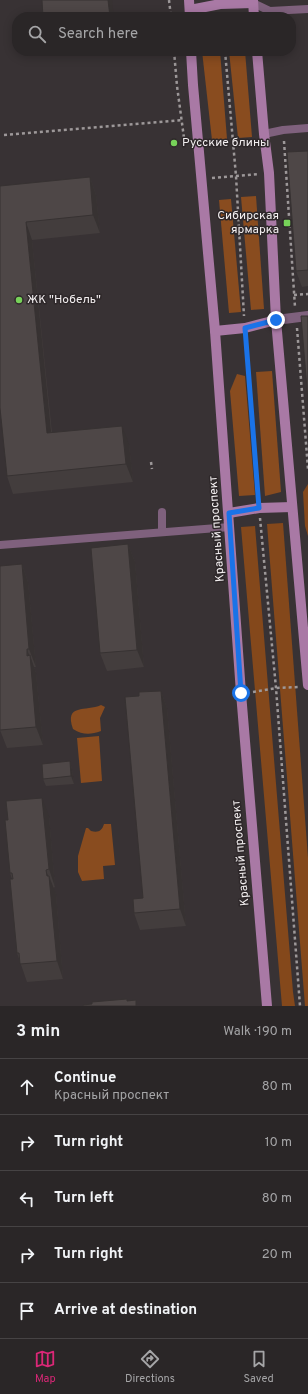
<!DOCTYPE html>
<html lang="en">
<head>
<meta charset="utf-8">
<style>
  :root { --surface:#2a2627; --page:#322e2f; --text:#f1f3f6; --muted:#a5a5a7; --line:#464344; --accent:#db2777 }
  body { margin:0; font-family:Overpass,sans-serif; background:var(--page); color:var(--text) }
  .stop { position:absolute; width:12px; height:12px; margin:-9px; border:3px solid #1a73e8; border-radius:50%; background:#fff }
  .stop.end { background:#1a73e8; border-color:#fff; box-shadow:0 1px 4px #0008 }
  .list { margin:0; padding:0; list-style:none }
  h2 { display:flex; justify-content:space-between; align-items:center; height:52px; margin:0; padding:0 16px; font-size:17px }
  h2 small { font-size:13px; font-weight:400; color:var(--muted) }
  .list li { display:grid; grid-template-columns:26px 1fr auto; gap:12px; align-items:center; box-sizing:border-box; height:56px; padding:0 16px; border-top:1px solid var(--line) }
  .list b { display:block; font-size:15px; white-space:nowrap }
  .list p { margin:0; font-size:13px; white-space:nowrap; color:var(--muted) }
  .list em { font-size:13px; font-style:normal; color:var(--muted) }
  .icon { flex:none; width:22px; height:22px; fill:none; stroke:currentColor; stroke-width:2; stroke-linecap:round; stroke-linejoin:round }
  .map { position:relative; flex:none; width:308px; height:1006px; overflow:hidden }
  .search { position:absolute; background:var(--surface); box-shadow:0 2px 10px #0003; left:12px; right:12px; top:12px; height:44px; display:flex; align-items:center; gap:10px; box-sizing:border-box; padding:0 14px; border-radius:16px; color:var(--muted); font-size:15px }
  .sheet { height:332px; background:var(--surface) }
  nav { display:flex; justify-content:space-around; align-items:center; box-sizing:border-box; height:56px; border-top:1px solid var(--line); background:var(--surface); font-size:11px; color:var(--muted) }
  nav a { display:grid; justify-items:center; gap:2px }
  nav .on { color:var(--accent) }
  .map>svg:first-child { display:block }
  .green { fill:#894c1f }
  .forest { fill:#84481b }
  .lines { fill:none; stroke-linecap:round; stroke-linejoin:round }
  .path { stroke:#9d9899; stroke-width:2.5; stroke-dasharray:3 3; stroke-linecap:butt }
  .service { stroke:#7f617d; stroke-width:8 }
  .tertiary { stroke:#7f617d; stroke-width:10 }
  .secondary { stroke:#a979a5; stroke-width:10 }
  .wall { fill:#433d3d }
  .shaded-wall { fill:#373232 }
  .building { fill:#4e4747; stroke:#373232 }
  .route { stroke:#1a73e8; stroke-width:5 }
  .poi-dot { fill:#77d259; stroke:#2e282a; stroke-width:1.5 }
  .labels { text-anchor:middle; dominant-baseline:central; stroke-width:3; stroke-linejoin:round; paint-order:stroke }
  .poi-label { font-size:12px; fill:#f3eff0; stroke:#2e282a; text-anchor:start }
  .street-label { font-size:12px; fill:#f3eff0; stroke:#2e282a }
</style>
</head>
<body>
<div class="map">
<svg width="308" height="1006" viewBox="0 0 308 1006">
  <rect width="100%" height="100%" fill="#383234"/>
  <g class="green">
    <polygon points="202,51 220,51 227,139 212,140"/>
    <polygon points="229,51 245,51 252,137 238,138"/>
    <polygon points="256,196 264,309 251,310 241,197"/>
    <polygon points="231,199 241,312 229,313 219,200"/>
    <polygon points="272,371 281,492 265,496 256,372"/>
    <polygon points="237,374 245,376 255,495 239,496 230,391"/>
    <path d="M101 705 105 707 100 718 101 731C90 735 83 735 73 729 64 703 86 712 101 705Z"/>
    <polygon points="99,736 102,781 81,783 77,738"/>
    <path d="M104 824H111L115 865 103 866 104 879 82 881 78 872V856L86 828H88L91 831C98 833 102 831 104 824Z"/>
  </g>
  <g class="forest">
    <polygon points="308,484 308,536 305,526 303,492"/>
    <polygon points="283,523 308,858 308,1006 305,1006 267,524"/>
    <polygon points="255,526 293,992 295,1006 282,1006 241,527"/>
  </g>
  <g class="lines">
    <g class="path">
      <polyline points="169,0 171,17"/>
      <polyline points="174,51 177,86 184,138"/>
      <polyline points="225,51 236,176 244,316"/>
      <polyline points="4,135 182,120"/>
      <polyline points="284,141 295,307"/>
      <polyline points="212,178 259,174"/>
      <polyline points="294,295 308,294"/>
      <polyline points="297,328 308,469"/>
      <polyline points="246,339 258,497"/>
      <polyline points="151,462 152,469"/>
      <polyline points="260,518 276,688 300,1006"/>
      <polyline points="253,692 276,688 298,687"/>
    </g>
    <g class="service">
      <polyline points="253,3 270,11 308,9"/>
      <polyline points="264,134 283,130 308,128"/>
      <polyline points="162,512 162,532"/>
      <polyline points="0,545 230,527"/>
    </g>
    <polyline class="tertiary" points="276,320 308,316"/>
    <g class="secondary">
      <polyline points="189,0 190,17"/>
      <polyline points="253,0 254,17"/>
      <polyline points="190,10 220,4 253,3"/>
      <polyline points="191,51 193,85 215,331 241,693 267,1006"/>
      <polyline points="257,51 264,134 269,173 276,320 308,685"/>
      <polyline points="215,331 245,328 276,320"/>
      <polyline points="229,513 259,508 292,507"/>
    </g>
  </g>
  <g class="wall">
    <polygon points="308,151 308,286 302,287 296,271"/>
    <polygon points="90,177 96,195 100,233 32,240 52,433 129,444 133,482 13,494 7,476 0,186"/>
    <polygon points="128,544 135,562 144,667 107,671 100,653"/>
    <polygon points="22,564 28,582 36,667 34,667 36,673 43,745 7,748 0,730"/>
    <polygon points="161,691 167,708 186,926 140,930 134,913 143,898 139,696"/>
    <polygon points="70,761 72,769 74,784 46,786 43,779"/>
    <polygon points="49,816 55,887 53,888 56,894 63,979 27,982 17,953 12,879 10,873"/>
  </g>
  <g class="shaded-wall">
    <polygon points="108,0 112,0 114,17 110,17"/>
    <polygon points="90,177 96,195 100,233 93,215"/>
    <polygon points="26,222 32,240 53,451 47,433"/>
    <polygon points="122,426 129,444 133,482 126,464"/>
    <polygon points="128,544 135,562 144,667 137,650"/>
    <polygon points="22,564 28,582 36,667 29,649"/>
    <polygon points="27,649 30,658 30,655 36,673 43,745 36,727"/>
    <polygon points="161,691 167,708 186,926 180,909"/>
    <polygon points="70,761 72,769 74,784 71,776"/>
    <polygon points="42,798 49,816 55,887 49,869"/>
    <polygon points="46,870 49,879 49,876 56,894 63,979 57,961"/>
  </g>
  <g class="building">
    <polygon points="42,0 108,0 110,17 43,17"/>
    <polygon points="308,151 308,270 296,271 287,152"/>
    <polygon points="90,177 93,215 26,222 47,433 122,426 126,464 7,476 0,408 0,186"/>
    <polygon points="301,316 308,316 308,401"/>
    <polygon points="128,544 137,650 100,653 91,548"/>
    <polygon points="22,564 29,649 27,649 27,656 30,655 36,727 0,730 0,566"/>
    <polygon points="161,691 180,909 134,913 133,899 143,898 125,697 139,696 139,692"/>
    <polygon points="70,761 71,776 43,779 42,764"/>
    <polygon points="42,798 49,869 46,870 47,876 49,876 57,961 20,964 19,953 17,953 10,879 13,879 12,873 10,873 5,820 8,820 6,801"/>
    <polygon points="127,999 127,1001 136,1000 136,1006 83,1006 83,1005 92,1004 92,1002"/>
  </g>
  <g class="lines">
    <polyline class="route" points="241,693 229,513 259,508 245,328 276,320"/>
  </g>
  <g class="poi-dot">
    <circle cx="174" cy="143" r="4"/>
    <rect x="283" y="219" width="8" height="8" rx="2"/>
    <circle cx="19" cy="300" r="4"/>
  </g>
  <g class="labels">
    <g class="poi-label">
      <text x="182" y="143">Русские блины</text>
      <text x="279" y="216" text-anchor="end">Сибирская<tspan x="279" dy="14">ярмарка</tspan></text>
      <text x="27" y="300">ЖК "Нобель"</text>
    </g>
    <g class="street-label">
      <text transform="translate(217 529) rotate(-94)">Красный проспект</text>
      <text transform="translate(241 853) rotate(-95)">Красный проспект</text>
    </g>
  </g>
</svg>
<div class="stop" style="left:241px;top:693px"></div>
<div class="stop end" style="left:276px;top:320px"></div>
<div class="search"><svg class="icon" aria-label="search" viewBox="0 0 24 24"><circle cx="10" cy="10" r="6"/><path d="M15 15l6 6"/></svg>Search here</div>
</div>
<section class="sheet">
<h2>3 min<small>Walk · 190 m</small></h2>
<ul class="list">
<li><svg class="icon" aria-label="ahead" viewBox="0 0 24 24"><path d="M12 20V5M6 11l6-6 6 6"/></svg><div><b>Continue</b><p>Красный проспект</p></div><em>80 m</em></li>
<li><svg class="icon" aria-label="right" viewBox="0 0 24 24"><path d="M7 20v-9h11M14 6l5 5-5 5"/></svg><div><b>Turn right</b></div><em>10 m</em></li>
<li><svg class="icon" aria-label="left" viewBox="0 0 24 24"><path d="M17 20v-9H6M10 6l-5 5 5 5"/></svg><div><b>Turn left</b></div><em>80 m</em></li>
<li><svg class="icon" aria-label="right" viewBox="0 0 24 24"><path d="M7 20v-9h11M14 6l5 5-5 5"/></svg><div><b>Turn right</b></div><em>20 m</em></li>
<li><svg class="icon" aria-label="arrive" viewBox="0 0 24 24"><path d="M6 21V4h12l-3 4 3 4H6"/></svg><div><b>Arrive at destination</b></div></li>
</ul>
</section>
<nav>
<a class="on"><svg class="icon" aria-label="map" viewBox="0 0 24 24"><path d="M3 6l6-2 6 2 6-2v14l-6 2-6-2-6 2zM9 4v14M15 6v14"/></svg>Map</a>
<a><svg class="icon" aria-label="directions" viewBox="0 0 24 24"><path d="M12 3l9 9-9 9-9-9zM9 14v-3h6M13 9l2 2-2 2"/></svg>Directions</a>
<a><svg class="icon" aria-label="saved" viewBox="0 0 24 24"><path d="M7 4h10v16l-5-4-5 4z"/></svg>Saved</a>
</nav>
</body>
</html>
